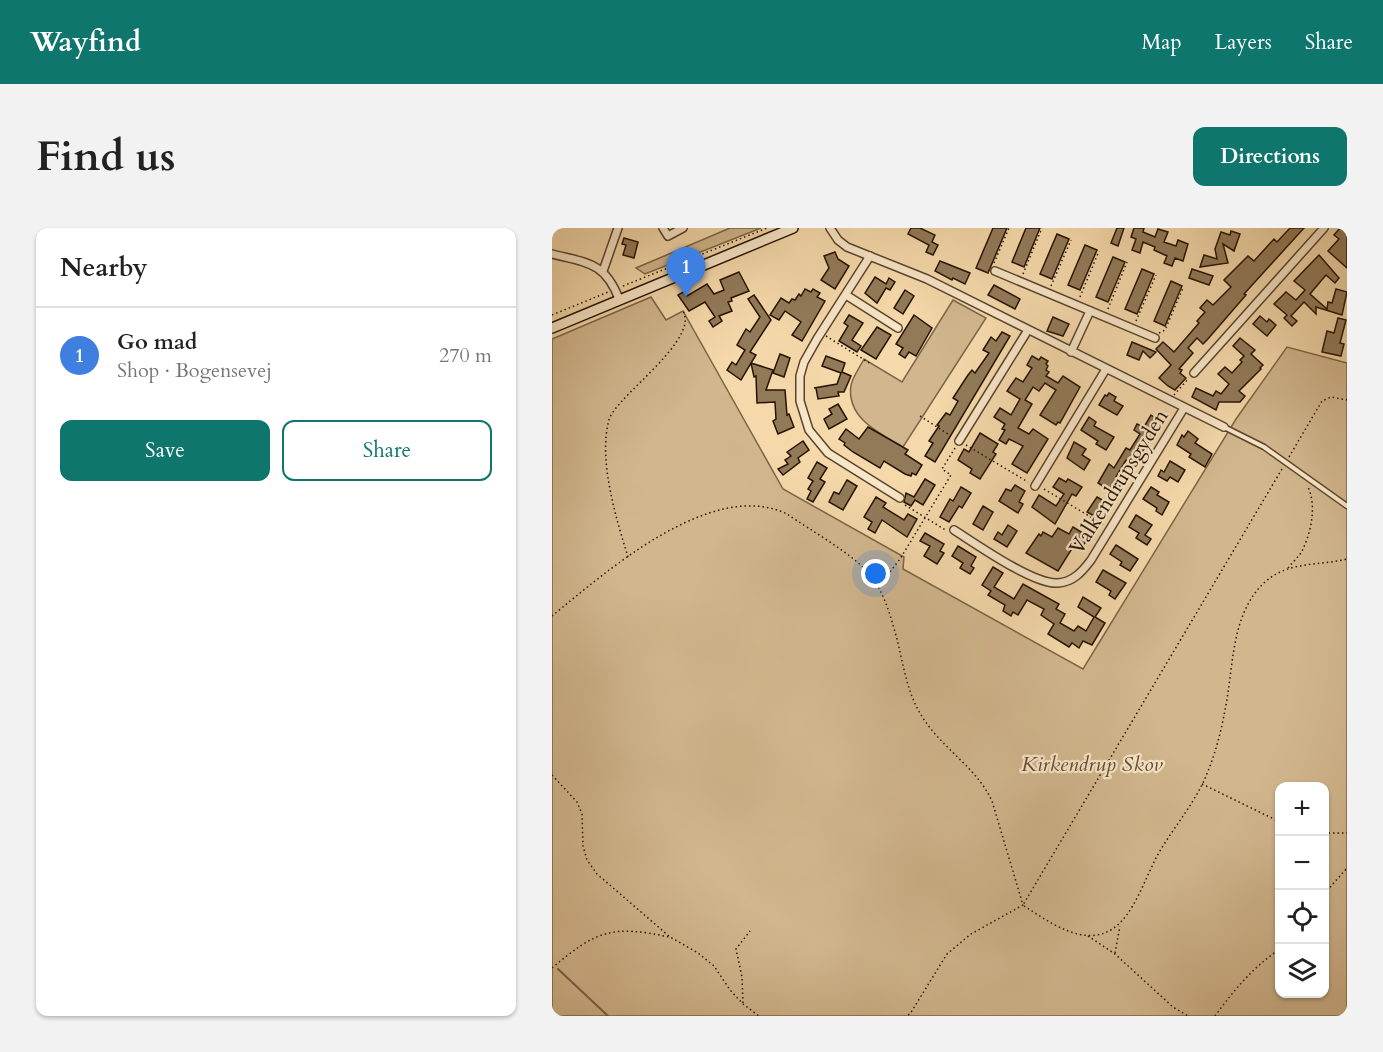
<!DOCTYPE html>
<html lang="en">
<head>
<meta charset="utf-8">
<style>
  :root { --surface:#fff; --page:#f2f2f2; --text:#222; --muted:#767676; --line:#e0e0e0; --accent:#0f766e }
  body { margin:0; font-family:Cardo,serif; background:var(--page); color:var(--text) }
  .controls { position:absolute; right:18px; bottom:18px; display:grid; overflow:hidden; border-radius:12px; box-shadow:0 2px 4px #0004 }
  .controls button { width:54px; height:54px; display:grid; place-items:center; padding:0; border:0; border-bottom:2px solid var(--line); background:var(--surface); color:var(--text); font:30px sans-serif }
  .you { position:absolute; left:324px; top:346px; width:21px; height:21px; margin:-15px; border:4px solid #fff; border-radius:50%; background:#1a73e8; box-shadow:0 0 0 9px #1a73e833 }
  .badge { display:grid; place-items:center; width:39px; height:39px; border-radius:50%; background:var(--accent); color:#fff; font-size:20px; font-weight:700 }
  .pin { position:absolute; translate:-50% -50px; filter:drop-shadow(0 2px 3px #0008) }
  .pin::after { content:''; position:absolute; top:32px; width:21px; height:18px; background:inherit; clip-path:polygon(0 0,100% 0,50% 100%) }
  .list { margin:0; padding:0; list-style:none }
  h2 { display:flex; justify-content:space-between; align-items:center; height:78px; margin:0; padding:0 24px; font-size:26px }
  h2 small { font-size:20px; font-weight:400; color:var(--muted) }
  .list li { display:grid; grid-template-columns:39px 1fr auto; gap:18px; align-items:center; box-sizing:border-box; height:96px; padding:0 24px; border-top:2px solid var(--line) }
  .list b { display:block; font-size:22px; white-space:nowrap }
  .list p { margin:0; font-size:20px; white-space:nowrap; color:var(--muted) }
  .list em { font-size:20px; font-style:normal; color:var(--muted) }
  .actions { display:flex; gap:12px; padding:18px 24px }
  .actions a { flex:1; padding:14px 0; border:2px solid var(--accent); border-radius:12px; text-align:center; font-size:21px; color:var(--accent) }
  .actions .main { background:var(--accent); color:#fff }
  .icon { flex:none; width:33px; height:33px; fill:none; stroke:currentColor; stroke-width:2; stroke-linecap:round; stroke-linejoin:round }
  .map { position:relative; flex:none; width:795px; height:788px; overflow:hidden; border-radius:12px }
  header { display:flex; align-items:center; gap:36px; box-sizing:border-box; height:84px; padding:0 30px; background:var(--accent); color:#fff }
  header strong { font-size:28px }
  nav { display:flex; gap:33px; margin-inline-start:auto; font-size:21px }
  .intro { display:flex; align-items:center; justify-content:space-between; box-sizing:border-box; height:144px; padding:0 36px }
  h1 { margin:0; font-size:42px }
  .button { padding:15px 27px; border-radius:12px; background:var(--accent); color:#fff; font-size:21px; font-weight:700 }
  main { display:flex; gap:36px; padding:0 36px }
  aside { flex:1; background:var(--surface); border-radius:12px; box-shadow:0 2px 4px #0004 }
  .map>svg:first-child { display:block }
  .green { fill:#d2b78e; stroke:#7c6547; stroke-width:1.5; fill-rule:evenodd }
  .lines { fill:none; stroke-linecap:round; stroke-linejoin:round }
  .stream { stroke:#796244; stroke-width:2 }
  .building { fill:#927a59; stroke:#271300; stroke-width:1.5 }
  .lane-casing { stroke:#5a442b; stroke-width:7 }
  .street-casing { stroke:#5a442b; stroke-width:10 }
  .secondary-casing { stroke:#271300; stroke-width:12 }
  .path { stroke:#271300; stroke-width:1.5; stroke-dasharray:1.5 3; stroke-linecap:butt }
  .lane { stroke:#f8e6c8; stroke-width:4 }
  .street { stroke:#f8e6c8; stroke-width:7 }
  .secondary { stroke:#f8e6c8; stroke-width:9 }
  .labels { text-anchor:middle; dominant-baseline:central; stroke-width:4.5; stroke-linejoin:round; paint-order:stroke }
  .street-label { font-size:21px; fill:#271300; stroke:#f8e6c8 }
  .park-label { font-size:21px; font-style:italic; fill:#634c32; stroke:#f8e6c8 }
</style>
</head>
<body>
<header>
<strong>Wayfind</strong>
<nav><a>Map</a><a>Layers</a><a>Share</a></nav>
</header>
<div class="intro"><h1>Find us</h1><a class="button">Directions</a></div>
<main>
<aside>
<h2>Nearby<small></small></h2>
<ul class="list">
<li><span class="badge" style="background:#3f7fe0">1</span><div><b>Go mad</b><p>Shop · Bogensevej</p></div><em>270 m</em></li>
</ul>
<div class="actions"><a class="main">Save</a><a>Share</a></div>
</aside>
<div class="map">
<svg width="795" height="788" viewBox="0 0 795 788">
  <rect width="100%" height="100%" fill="#f5d9ab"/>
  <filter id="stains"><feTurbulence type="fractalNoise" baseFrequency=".00333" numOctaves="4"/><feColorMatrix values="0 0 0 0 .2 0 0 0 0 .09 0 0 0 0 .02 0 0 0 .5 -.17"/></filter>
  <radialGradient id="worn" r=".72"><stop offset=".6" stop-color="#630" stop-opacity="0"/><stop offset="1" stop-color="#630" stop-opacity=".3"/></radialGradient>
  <g class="green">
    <polygon points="178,0 209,0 93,46 84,40"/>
    <path d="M99 69 114 92 131 83 231 261 352 329 351 341 531 441 684 191 735 119 795 135V788H0V111ZM728 558H772V766H728Z"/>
    <path d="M401 72 434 90 351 219C327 205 294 190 299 157 301 148 308 139 312 131L350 154Z"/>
  </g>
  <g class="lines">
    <polyline class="stream" points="6,741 56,788"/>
  </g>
  <g class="building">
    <polygon points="359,0 368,0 383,7 380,14 386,17 381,27 374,24 377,17 356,6"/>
    <polygon points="441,0 455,0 436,45 424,40"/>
    <polygon points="474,0 488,0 472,39 460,34"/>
    <polygon points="565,0 572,0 566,18 559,15"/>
    <polygon points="582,0 592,0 591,4 603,9 606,1 616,4 612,14 624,18 626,12 636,16 631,33 623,30 620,38 612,35 615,28 602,22 603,19 591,14 588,25 580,22 584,11 579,9"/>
    <polygon points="738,0 752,0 692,66 694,67 655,112 651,116 645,110 636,120 641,125 627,141 630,142 628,145 634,150 623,162 616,158 607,150 619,137 604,121 611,114 622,124 647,95 645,93 653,84 648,80 655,72 661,77 679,59 672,52 696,28 702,33 722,11 725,14"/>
    <polygon points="788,0 795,4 795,40 776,23 787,11 782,7"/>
    <polygon points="679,3 688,6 682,23 671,16 676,35 648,39 652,27 665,31 663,21 669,4 678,7"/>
    <polygon points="505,6 517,11 500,51 488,46"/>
    <polygon points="72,10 86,14 82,30 71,27 74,17 70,16"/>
    <polygon points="533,17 545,22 528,62 516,57"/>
    <polygon points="283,24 286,31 297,38 283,61 269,52 277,40 272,28"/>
    <polygon points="767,27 787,50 783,55 774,47 758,66 775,81 776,74 780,75 784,61 795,64 790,87 764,79 764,86 752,74 739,88 745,93 740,98 732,90 735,87 722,76 734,64 744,72 753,62 742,53"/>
    <polygon points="561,29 573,34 556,74 544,69"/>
    <polygon points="388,33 418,45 413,56 401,50 400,52 383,43"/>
    <polygon points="590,41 602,46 585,86 573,81"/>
    <polygon points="640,41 661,48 657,57 637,50"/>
    <polygon points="187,44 197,63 179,70 180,73 176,74 180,83 167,88 170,93 161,99 157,93 163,89 153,74 137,83 126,67 133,63 135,68 155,56 162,66 172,62 168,52"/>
    <polygon points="323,49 334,56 337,50 343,54 338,62 334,60 325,75 313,65"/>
    <polygon points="619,53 630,58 613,98 602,93"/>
    <polygon points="442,57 468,71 463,81 436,67"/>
    <polygon points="253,61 259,64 261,61 268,65 265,69 273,73 250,113 240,107 249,94 233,83 227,92 218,87 229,70 237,75 240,71 243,72 247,66 249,68"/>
    <polygon points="353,62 362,68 351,86 342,80"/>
    <polygon points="202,67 219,92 198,124 204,127 199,135 221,142 214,162 233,162 235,187 237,186 242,199 226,206 221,193 224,191 223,174 205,175 204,148 202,149 199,135 189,152 175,142 180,134 184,137 193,122 185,117 194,101 198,104 208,89 196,71"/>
    <polygon points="297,87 311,95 300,112 309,118 305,124 287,113 296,98 292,95"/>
    <polygon points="362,87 380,100 364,128 357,124 353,130 347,126 351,120 344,116"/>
    <polygon points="708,88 715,94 717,91 724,97 715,108 701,96"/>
    <polygon points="501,89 517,96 511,108 495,103"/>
    <polygon points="786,90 794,92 788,115 792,116 789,128 770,124 775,103 782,105"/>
    <polygon points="325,99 339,107 324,131 309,122"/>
    <polygon points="450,104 458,108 383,234 373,228 381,215 377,213 387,198 385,197 394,185 398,187 406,173 401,170 416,147 420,142 423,145 437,125 431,122 439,109 444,113"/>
    <polygon points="688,110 703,122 699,126 711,137 708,140 709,141 687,163 693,168 688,174 667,174 664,182 640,169 644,160 661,168 664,163 669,166 677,156 666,146 673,139 680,145 690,134 688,132 692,128 681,118"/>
    <polygon points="580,114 604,124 598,130 591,123 587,132 575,127"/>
    <polygon points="228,126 238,130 232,149 221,145"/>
    <polygon points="274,128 293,135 290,144 299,148 292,164 286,164 287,168 266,171 264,160 262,160 285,156 289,145 270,138"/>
    <polygon points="480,128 487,132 489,129 496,133 494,136 496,138 494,142 497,144 494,148 506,155 511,148 528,159 508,195 506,194 504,197 488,187 504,162 493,155 487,163 481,159 473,172 480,176 466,200 477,206 481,201 496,211 475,245 460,236 471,218 457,211 454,216 447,212 453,202 450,201 453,196 442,189 448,180 459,187 468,171 455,163 464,150 471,154 480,140 475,137"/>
    <polygon points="557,165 564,169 562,173 571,178 565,187 547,177 553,167 555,168"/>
    <polygon points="286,176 295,191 277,201 272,191 280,186 277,181"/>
    <polygon points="599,187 609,194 582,237 574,232 564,249 571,253 563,266 546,255 557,236 562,240 574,220 578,222 588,206 582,202 585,196 592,199"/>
    <polygon points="537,189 544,194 542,198 562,209 554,222 544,216 546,213 529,202"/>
    <polygon points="316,199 356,222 353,226 370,237 364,247 360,245 359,248 353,246 332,233 328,240 301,224 292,217 293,215 287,211 294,201 307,211"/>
    <polygon points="636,203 646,211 643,215 660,226 653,239 637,229 639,226 625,217 630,207 632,209"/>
    <polygon points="428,205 446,216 441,224 444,226 428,251 418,245 420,241 406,232 412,221 417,224"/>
    <polygon points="251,213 257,222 246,230 248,234 231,247 226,241 236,236 233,232 239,228 235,224"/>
    <polygon points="522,214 534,221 530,227 538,232 532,242 515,230"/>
    <polygon points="618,233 633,242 626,254 618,249 615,253 606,248 609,242 612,244"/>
    <polygon points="265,234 275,240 268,251 273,254 261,274 255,271 259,263 256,261 261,253 256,250"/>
    <polygon points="507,250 514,254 516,251 530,259 524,268 520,266 503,296 480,279 487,267 504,278 512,266 501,259"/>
    <polygon points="373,251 383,257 371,277 363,272 359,278 352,274 354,265 362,269"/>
    <polygon points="295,252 305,258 291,282 277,274 282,264 287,266"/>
    <polygon points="463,257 473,263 467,274 471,276 466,285 447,273 454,261 459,263"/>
    <polygon points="409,259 419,265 410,280 407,278 397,294 388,289 398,271 401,273"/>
    <polygon points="599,259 607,264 605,267 617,274 610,287 604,283 605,280 591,271"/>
    <polygon points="324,269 334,275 331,279 352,292 356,286 365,291 355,309 330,292 323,305 316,301 320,294 312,289"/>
    <polygon points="545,269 559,277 549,292 535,284"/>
    <polygon points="431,278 441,284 431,302 421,296"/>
    <polygon points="584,287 600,297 593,307 599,311 595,317 584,310 587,305 577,299"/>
    <polygon points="456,297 465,303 455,319 442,311 446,304 450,307"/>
    <polygon points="521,299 537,309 531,318 524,314 506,343 474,325 487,306 489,308 491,304 500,309 506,300 517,306"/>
    <polygon points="373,305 392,316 388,323 392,325 385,336 372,328 378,318 368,313"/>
    <polygon points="564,317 586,331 578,343 568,337 570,334 558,326"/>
    <polygon points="406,318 424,329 419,338 422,340 418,346 408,340 411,335 400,328"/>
    <polygon points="441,339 451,345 442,359 462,371 471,356 487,365 507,376 504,381 513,386 508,395 522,403 526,398 534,403 542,389 526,379 531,369 549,380 543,389 553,395 540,417 531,413 527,420 520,415 517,419 496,406 502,396 489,387 492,381 475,372 466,387 461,384 459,388 451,383 453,377 436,367 439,363 430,357"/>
    <polygon points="551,342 574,355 563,371 557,367 559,363 544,354"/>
  </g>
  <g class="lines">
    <defs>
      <polyline id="lane" points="672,199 712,219 795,278"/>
      <g id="street">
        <polyline points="111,0 116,8 131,0"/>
        <polyline points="278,0 286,12 295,19 375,51 672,199"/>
        <path d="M0 26C35 35 53 34 67 71"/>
        <polyline points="318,28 265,111 252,134 248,148 248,173 257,202 276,225 348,270"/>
        <polyline points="51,43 66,0"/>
        <polyline points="443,43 603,110"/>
        <polyline points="294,67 346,100"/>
        <polyline points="519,124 538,83"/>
        <polyline points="642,145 772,0"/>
        <polyline points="407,213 476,102"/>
        <polyline points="483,258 554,141"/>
        <path d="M402 302C424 316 482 357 506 355 521 354 530 344 539 332L632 180"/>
      </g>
      <polyline id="secondary" points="0,100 241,0"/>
    </defs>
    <use href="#lane" class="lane-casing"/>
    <use href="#street" class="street-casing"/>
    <use href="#secondary" class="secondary-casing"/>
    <g class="path">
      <polyline points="442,35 457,0"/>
      <polyline points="471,46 490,0"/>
      <polyline points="71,58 215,0"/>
      <polyline points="499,58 519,12"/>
      <polyline points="528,69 547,23"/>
      <polyline points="556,81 575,34"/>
      <polyline points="0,87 56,64"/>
      <polyline points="584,93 604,47"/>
      <polyline points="607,105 613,102 631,60"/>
      <polyline points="274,108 319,136"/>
      <polyline points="622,167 637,150"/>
      <polyline points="368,188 399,208"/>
      <polyline points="414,217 476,254"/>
      <polyline points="737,229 770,173 779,169 795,172"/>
      <path d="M730 241 471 677C508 702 550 730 580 679 589 664 596 646 604 630 619 602 642 577 654 548 663 527 669 504 673 482 682 440 678 386 713 354 736 333 767 338 795 331"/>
      <polyline points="492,261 552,297"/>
      <polyline points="353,277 395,303"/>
      <path d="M76 329C64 290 46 232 57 192 59 185 65 179 70 173 87 154 129 119 133 95 134 90 132 86 131 81"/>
      <path d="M736 340C740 335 745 330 749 325 759 306 765 278 756 259"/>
      <polyline points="327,358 348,331 399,247 390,241 403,220"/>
      <path d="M0 388C55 343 160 250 235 286 258 302 303 327 319 348 333 366 339 390 345 411 351 435 355 464 368 485 387 519 424 538 440 573L471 677 419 706 395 726 358 786 353 788"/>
      <polyline points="0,547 25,574 30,586 31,618 35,632 45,646 118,709 146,725 162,738 178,762 191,776 207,788"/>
      <polyline points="650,556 728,594"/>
      <polyline points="772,605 795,605"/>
      <polyline points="772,666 795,640"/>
      <polyline points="536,708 563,726 621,779 636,788"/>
      <polyline points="563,725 568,698"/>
      <path d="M0 740C45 702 60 697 117 709"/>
      <polyline points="191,775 190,749 184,721 198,703"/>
      <path d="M663 788C682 762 701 739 728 721"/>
    </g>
    <use href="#lane" class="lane"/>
    <use href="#street" class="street"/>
    <use href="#secondary" class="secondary"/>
  </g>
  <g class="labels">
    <g class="street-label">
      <text transform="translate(567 254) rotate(-58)">Valkendrupsgyden</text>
    </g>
    <g class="park-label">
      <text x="540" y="536">Kirkendrup Skov</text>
    </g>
  </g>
  <rect width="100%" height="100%" filter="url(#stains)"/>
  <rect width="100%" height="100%" fill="url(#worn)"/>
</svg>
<div class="controls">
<button>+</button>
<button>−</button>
<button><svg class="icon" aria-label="locate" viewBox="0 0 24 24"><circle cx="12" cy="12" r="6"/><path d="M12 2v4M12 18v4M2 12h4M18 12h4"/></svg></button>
<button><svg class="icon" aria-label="layers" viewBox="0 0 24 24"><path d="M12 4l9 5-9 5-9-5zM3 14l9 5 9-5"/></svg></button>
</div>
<div class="you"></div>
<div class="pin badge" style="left:134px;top:69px;background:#3f7fe0">1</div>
</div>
</main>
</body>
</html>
